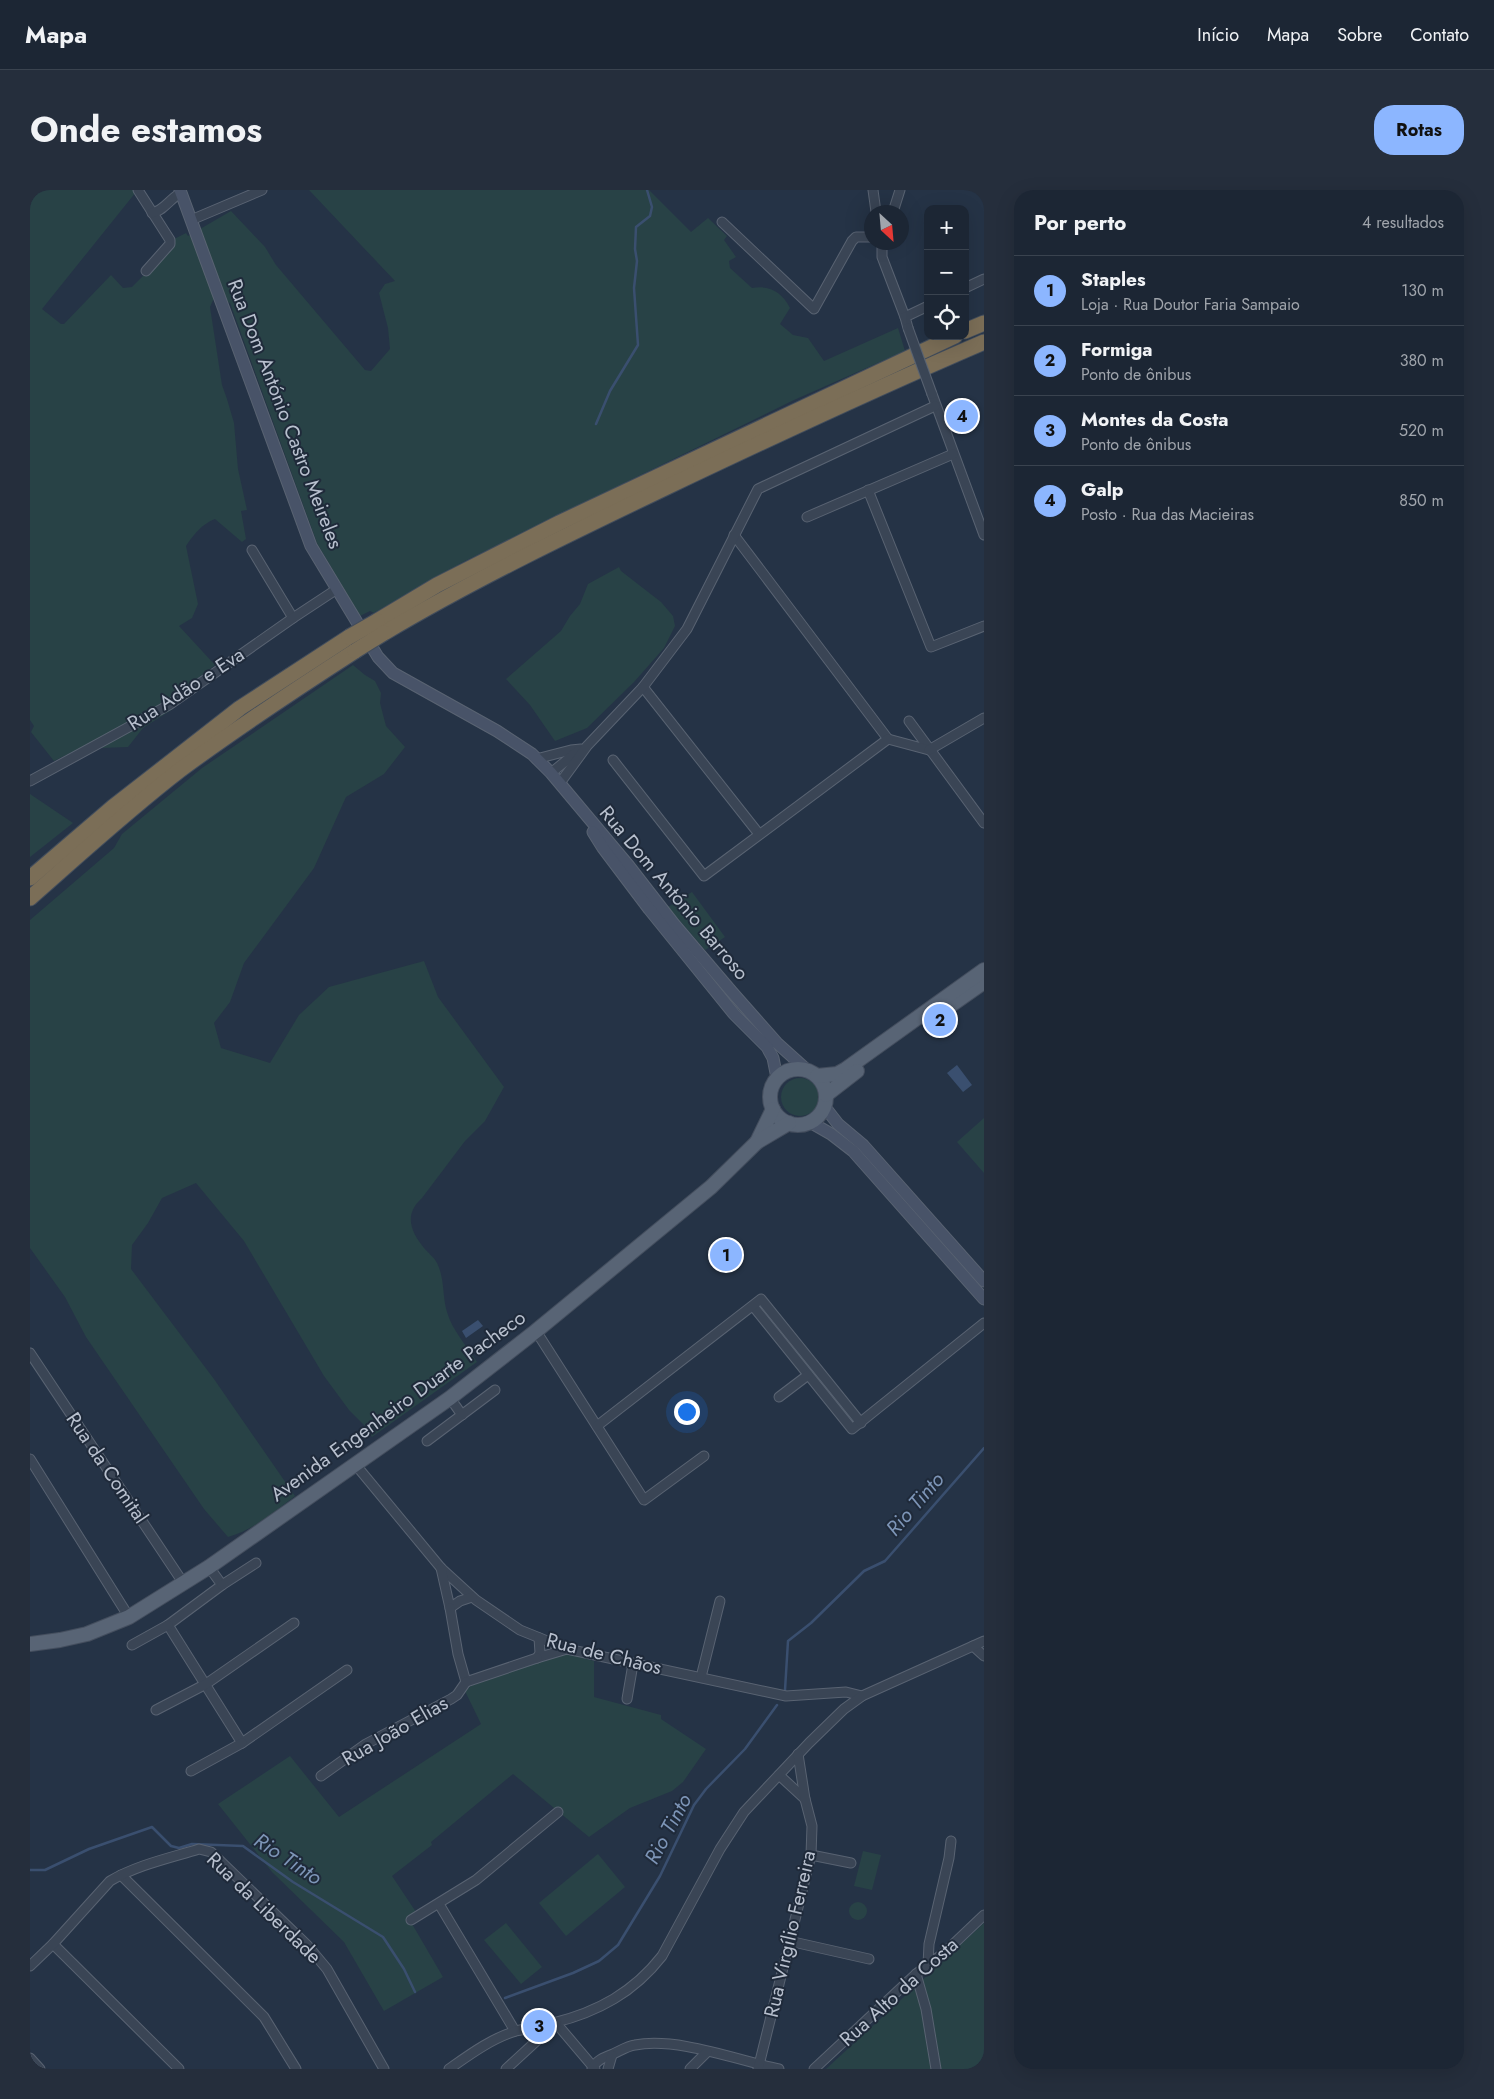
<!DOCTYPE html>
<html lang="pt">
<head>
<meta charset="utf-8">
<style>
  :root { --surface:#1c2634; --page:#252e3c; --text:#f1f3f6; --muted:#a0a5ac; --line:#3a434f; --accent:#8cb6ff }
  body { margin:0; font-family:Jost,sans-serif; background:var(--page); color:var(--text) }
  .controls { position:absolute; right:15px; top:15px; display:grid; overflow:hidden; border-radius:10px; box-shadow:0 5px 20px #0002 }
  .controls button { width:45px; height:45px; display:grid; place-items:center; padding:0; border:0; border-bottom:1px solid var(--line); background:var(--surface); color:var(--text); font:25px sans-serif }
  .compass { position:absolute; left:834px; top:15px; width:45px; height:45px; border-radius:50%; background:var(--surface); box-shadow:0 5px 20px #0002; rotate:154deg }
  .you { position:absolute; left:656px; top:1221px; width:18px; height:18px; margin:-12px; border:4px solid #fff; border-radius:50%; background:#1a73e8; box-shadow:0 0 0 8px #1a73e833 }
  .badge { display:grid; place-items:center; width:32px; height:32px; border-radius:50%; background:var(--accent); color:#111; font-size:16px; font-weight:700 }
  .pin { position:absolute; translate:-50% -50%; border:2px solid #fff; box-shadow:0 1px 5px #0006 }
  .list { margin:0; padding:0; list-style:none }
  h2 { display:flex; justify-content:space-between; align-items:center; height:65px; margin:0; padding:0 20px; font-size:21px }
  h2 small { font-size:16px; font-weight:400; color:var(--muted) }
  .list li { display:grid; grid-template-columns:32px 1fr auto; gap:15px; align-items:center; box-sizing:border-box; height:70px; padding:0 20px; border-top:1px solid var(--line) }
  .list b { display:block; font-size:19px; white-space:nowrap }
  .list p { margin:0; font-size:16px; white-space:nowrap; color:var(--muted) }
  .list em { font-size:16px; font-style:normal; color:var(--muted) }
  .icon { flex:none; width:28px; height:28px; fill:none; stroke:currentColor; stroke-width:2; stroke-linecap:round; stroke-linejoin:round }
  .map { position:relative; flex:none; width:954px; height:1879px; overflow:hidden; border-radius:20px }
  header { display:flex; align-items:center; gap:30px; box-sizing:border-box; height:70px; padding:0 25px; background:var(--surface); border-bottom:1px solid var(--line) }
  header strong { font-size:24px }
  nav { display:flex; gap:28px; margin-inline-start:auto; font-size:18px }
  .intro { display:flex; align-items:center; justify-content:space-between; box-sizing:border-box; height:120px; padding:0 30px }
  h1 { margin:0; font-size:35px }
  .button { padding:12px 22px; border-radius:20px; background:var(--accent); color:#111; font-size:18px; font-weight:700 }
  main { display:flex; gap:30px; padding:0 30px }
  aside { flex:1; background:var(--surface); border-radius:20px; box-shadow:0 5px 20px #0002 }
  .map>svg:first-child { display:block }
  .green { fill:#284246 }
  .water { fill:#3a4f6f }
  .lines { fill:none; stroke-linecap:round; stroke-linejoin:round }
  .stream { stroke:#3a4f6f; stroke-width:2.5 }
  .minor-casing { stroke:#596372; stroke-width:11 }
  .secondary-casing { stroke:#596372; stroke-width:13 }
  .primary-casing { stroke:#444e5e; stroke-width:16 }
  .motorway-casing { stroke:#424d5c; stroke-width:17 }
  .minor { stroke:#3a4555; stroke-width:9 }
  .secondary { stroke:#485368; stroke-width:11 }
  .primary { stroke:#586475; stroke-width:14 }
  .motorway { stroke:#7b6e57; stroke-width:15 }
  .minor-bridge-casing { stroke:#596372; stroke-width:11; stroke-linecap:butt }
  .motorway-bridge-casing { stroke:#424d5c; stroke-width:17; stroke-linecap:butt }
  .minor-bridge { stroke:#3a4555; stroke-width:9 }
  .motorway-bridge { stroke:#7b6e57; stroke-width:15 }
  .labels { text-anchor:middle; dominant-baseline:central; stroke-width:4; stroke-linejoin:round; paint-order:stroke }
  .street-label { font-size:20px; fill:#b8c0ce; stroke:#1f2a3a }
  .water-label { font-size:21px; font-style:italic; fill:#7d95b7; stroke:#1f2a3a }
</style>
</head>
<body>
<header>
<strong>Mapa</strong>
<nav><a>Início</a><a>Mapa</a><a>Sobre</a><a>Contato</a></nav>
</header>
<div class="intro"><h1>Onde estamos</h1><a class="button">Rotas</a></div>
<main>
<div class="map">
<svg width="954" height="1879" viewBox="0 0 954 1879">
  <rect width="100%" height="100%" fill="#253346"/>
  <g class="green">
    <path d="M0 0H105L106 2 12 119 31 134H34L81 85 93 98 102 97 144 55V49L156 43 158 46 201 21 235 57 246 75 335 180 341 181 360 159 358 138 349 103 355 94 365 91 279 0H619L661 42 678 28 697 46 694 50 706 67 699 71 700 78 722 98C740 95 752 102 760 118L750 134 763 145 778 148 794 171 868 138 875 161 764 210 435 371 344 423 340 421 330 426 287 353 200 113 184 108 180 117 192 195 197 209 204 233 208 279 217 320 211 321 216 349 212 352 185 329C172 334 164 344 156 356L168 414 162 428 149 436 185 475 134 514 143 519 113 538 98 557 71 558 55 556 24 571 1 542 4 536 0 530Z"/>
    <polygon points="589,377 591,381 631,412 643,426 645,436 634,458 604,492 557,538 525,551 500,515 476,489 531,441 540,426 550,414 558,394"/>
    <path d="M323 475 335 485 345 491 351 503 350 513 356 536 375 557 354 584 316 607 284 678 214 773 200 812 184 833 191 858 240 873 269 825 299 797 394 771 408 807 474 897 455 931 435 951 392 1008C374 1024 380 1041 394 1058 398 1063 404 1067 407 1073 415 1089 412 1106 417 1122 422 1140 437 1156 447 1172L342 1247 337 1238 319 1220 294 1186 214 1051 166 993 132 1008 118 1033 102 1055 101 1079 184 1189 265 1306C244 1322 224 1340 198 1347L174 1319 56 1147 35 1107 0 1058V730L84 658 92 644 172 578Z"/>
    <polygon points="0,604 43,633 0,667"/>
    <polygon points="662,702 695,747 675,760 638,717"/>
    <circle cx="770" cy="907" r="19"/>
    <polygon points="954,928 954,983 927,952"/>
    <polygon points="535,1463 564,1471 564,1507 631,1525 631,1529 676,1559 653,1592 642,1601 600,1618 559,1647 483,1584 401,1652 402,1655 362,1686 386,1722 378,1727 413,1787 354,1821 314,1752 242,1682 188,1614 260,1566 309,1627 451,1534 435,1501 441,1496"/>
    <polygon points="833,1661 851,1665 842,1700 824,1696"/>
    <polygon points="568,1664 595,1697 536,1746 509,1713"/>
    <circle cx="828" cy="1721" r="9"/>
    <polygon points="476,1733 512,1777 491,1794 454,1750"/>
    <polygon points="954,1733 954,1879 796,1879"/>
  </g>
  <g class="water">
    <polygon points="927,875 942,895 933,902 917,883"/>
    <polygon points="448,1130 453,1136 436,1148 432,1141"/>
  </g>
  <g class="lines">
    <g class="stream">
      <polyline points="566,234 580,201 608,155 604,98 607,71 605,59 606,37 620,26 622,17 617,0"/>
      <polyline points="755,1500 758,1451 781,1433 834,1381 855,1371 954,1258"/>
      <polyline points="0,1680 15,1680 59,1659 122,1637 141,1656 149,1658 162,1654 213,1656 263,1692 353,1747 374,1779 385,1802"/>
      <polyline points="475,1808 543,1783 569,1771 588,1755 630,1686 664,1615 676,1599 715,1559 747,1515"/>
    </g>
    <defs>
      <g id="minor">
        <polyline points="108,0 140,50 140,54 116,81"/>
        <polyline points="843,0 846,22"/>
        <polyline points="863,22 870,0"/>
        <path d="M122 23C135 20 140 8 151 3"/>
        <polyline points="161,30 232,0"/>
        <polyline points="692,32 784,119 822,51 826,47 842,47"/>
        <polyline points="852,52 852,67 875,127"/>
        <polyline points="935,98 954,89"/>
        <polyline points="878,138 875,127 898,116"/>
        <polyline points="902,204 954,345"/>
        <polyline points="838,300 901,457 954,436"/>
        <polyline points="777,327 923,264"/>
        <polyline points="704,345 858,549"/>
        <polyline points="222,360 263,428"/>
        <polyline points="613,497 729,644"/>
        <polyline points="879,531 954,633"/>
        <polyline points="858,549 899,560"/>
        <polyline points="899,560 954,528"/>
        <polyline points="506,569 541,560 551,559"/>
        <polyline points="583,570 674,686 858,549"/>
        <polyline points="521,583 548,561"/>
        <polyline points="0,591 139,515 263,428 307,399"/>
        <polyline points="530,593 557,556 613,497 657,439 728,299 905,216"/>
        <polyline points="723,1116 822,1239 954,1133"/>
        <polyline points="506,1141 614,1310 674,1266"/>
        <polyline points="0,1163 154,1394"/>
        <polyline points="749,1207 778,1185"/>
        <polyline points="420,1208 432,1225"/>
        <polyline points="567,1236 731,1109 831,1233"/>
        <polyline points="397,1251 465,1200"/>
        <polyline points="0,1269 99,1427"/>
        <polyline points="325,1274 411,1378 446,1410 490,1440 537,1459 756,1506 816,1502 832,1506"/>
        <polyline points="179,1377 192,1395 138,1435 212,1553 317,1480"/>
        <polyline points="411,1378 420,1418 430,1411 442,1407"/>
        <polyline points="192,1395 226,1373"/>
        <polyline points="420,1418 428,1464 436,1492"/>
        <polyline points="509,1448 510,1463 507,1468 537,1459"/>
        <polyline points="102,1455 138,1435"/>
        <polyline points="943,1456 954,1466"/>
        <polyline points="671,1487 690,1411"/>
        <polyline points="436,1492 507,1468"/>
        <polyline points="597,1509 603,1474"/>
        <polyline points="126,1520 176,1494 264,1433"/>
        <polyline points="161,1581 212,1553"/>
        <polyline points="749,1585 775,1609"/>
        <polyline points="291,1586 336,1554 421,1509 427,1505 436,1492"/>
        <polyline points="781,1665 821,1673"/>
        <polyline points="91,1685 234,1827 266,1879"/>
        <polyline points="409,1714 485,1841"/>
        <polyline points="381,1730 446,1690 528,1622"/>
        <polyline points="759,1751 839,1769"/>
        <polyline points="23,1754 149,1879"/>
        <polyline points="898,1775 899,1754 919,1668 921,1651"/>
        <path d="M0 1776 23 1754 80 1691C107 1675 140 1668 169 1659L181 1662 277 1755 297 1779 354 1879"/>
        <polyline points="886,1784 896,1819 906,1879"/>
        <polyline points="526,1833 565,1879"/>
        <polyline points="0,1868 10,1879"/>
        <path d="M419 1879C439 1865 462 1848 486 1841 498 1838 511 1836 523 1833 568 1822 604 1802 632 1766L690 1659 714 1622 779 1553 814 1519 832 1506 954 1451"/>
        <polyline points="476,1879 526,1833"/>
        <path d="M562 1879C566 1870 575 1867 583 1864 590 1861 597 1856 605 1855 647 1847 707 1870 749 1879"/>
        <polyline points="578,1879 582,1865"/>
        <polyline points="660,1879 677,1862"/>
        <polyline points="728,1879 781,1665 782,1636 775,1609 768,1564"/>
        <polyline points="784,1879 886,1784 914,1763 954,1725"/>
      </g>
      <g id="secondary">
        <polyline points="150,0 281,356 348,467 363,483 467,541 502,564 521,583 599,676 644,734 702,802 747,853 777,880"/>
        <polyline points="563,642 573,658 619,719 704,824 737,857 743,868 747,888"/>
        <polyline points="794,916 808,934 833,955 954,1091"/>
        <polyline points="780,932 801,944 823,961 954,1109"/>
      </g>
      <g id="primary">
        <polyline points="904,827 954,792"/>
        <circle cx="768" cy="907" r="28"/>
        <polyline points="787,886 807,884 816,879 954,780"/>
        <polyline points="796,905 827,881"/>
        <polyline points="727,952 743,919"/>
        <polyline points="0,1454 30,1450 57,1444 99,1427 179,1377 420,1208 506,1141 681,997 727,952 759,933"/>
      </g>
      <g id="motorway">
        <polyline points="935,141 954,133"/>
        <polyline points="347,431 407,395 529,333 925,146"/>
        <path d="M354 443C445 389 541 343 637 297 742 247 847 198 954 152"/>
        <polyline points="0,688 83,617 210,518 319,447"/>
        <path d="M0 708C49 665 98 620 150 580 207 538 266 499 325 461"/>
      </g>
    </defs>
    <use href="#minor" class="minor-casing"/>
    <use href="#secondary" class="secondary-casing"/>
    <use href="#primary" class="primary-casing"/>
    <use href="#motorway" class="motorway-casing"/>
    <use href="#minor" class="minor"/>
    <use href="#secondary" class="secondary"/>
    <use href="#primary" class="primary"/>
    <use href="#motorway" class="motorway"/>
    <defs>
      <polyline id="minor-bridge" points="878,138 902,204"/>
      <g id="motorway-bridge">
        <polyline points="319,447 347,431"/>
        <polyline points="325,461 354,443"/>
      </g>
    </defs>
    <use href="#minor-bridge" class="minor-bridge-casing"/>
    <use href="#motorway-bridge" class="motorway-bridge-casing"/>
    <use href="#minor-bridge" class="minor-bridge"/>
    <use href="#motorway-bridge" class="motorway-bridge"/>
  </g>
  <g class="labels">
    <g class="street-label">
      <text transform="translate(255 224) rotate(69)">Rua Dom António Castro Meireles</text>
      <text transform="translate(156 499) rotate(-33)">Rua Adão e Eva</text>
      <text transform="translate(644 703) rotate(50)">Rua Dom António Barroso</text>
      <text transform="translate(368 1216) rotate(-36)">Avenida Engenheiro Duarte Pacheco</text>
      <text transform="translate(77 1278) rotate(56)">Rua da Comital</text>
      <text transform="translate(574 1464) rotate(14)">Rua de Chãos</text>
      <text transform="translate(365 1541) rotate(-30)">Rua João Elias</text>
      <text transform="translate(234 1718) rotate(44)">Rua da Liberdade</text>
      <text transform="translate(760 1744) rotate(-77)">Rua Virgílio Ferreira</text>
      <text transform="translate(869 1802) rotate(-42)">Rua Alto da Costa</text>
    </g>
    <g class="water-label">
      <text transform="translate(885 1314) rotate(-49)">Rio Tinto</text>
      <text transform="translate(638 1639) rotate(-62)">Rio Tinto</text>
      <text transform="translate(258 1669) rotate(33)">Rio Tinto</text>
    </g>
  </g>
</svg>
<div class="controls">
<button>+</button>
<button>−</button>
<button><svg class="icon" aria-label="locate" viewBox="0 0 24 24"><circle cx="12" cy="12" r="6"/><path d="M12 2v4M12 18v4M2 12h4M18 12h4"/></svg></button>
</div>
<svg class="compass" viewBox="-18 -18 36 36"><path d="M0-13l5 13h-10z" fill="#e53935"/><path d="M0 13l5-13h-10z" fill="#a0a5ac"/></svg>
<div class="you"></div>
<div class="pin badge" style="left:696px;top:1065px">1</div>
<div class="pin badge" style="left:910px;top:830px">2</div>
<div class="pin badge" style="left:509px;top:1836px">3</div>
<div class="pin badge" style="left:932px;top:226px">4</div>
</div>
<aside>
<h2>Por perto<small>4 resultados</small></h2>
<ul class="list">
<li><span class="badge">1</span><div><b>Staples</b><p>Loja · Rua Doutor Faria Sampaio</p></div><em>130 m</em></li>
<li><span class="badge">2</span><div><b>Formiga</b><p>Ponto de ônibus</p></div><em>380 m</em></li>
<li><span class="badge">3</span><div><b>Montes da Costa</b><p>Ponto de ônibus</p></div><em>520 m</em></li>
<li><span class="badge">4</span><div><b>Galp</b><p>Posto · Rua das Macieiras</p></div><em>850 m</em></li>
</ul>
</aside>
</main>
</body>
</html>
